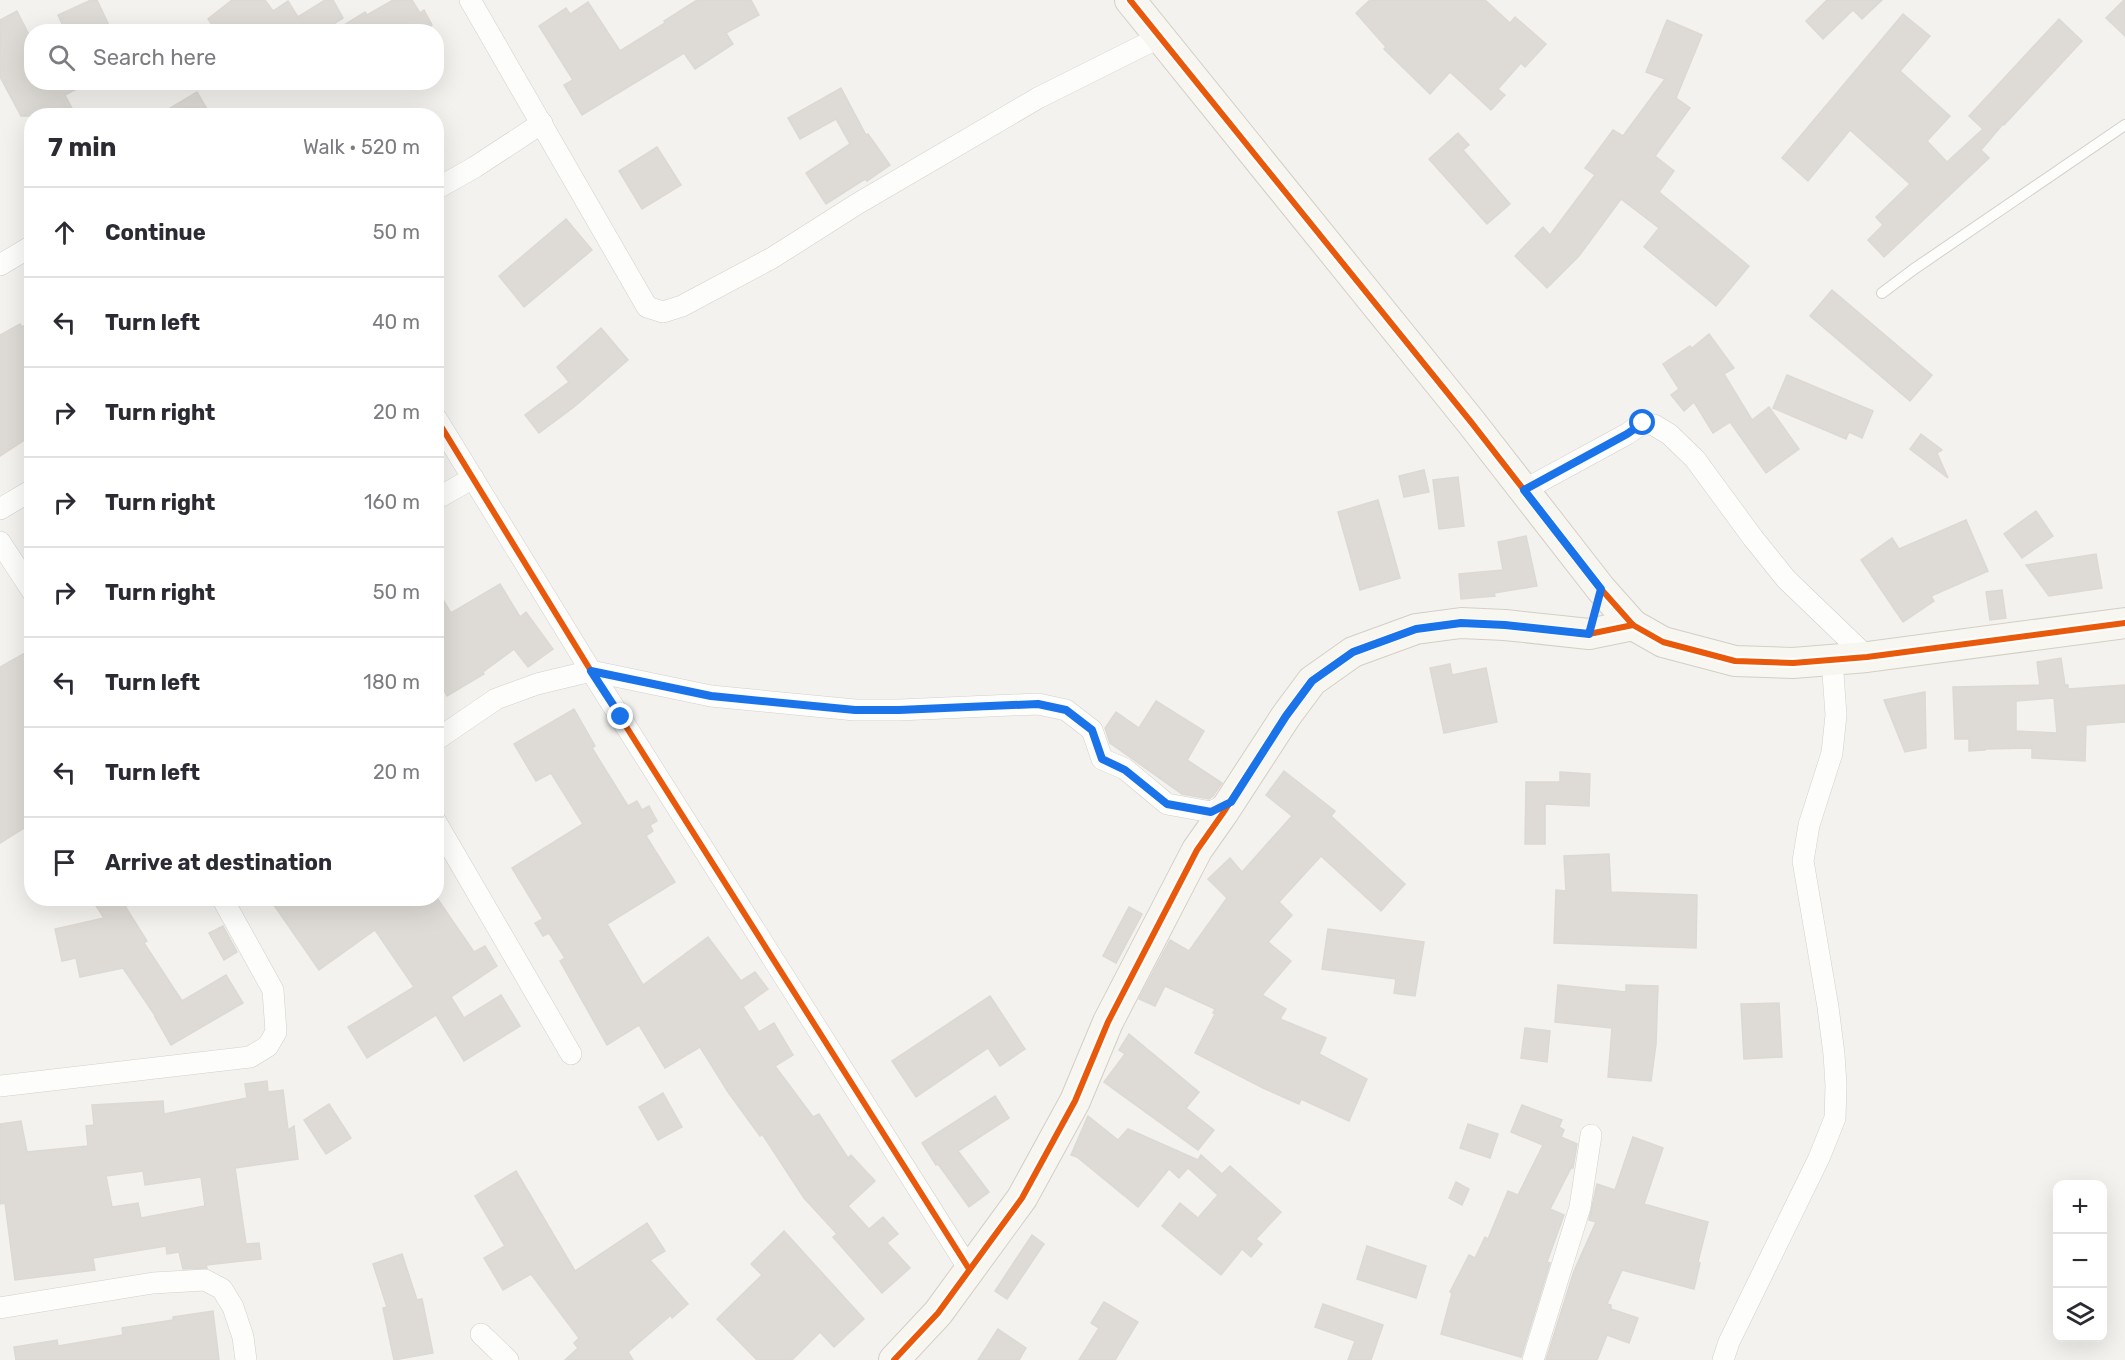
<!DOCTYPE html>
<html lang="en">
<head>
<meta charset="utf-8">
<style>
  :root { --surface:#fff; --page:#f2f2f3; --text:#2b2b33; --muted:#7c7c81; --line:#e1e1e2 }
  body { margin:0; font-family:Rubik,sans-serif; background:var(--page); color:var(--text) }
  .controls { position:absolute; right:18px; bottom:18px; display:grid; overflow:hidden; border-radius:12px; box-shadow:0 6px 24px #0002 }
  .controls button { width:54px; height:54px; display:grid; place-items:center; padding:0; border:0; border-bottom:2px solid var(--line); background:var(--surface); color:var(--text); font:30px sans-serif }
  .stop { position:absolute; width:18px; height:18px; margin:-14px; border:4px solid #1a73e8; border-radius:50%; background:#fff }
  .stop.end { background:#1a73e8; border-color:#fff; box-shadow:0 2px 6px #0008 }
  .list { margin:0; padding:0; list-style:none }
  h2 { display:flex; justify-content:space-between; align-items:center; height:78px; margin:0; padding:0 24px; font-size:26px }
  h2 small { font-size:20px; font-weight:400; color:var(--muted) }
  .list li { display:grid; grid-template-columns:39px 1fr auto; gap:18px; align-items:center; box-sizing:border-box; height:90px; padding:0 24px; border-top:2px solid var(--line) }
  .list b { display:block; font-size:22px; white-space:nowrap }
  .list em { font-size:20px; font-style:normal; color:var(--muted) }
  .icon { flex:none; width:33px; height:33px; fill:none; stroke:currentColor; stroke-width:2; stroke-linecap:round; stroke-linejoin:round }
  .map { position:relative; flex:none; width:2125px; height:1360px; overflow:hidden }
  .search { position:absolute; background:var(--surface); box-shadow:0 6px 24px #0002; left:24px; top:24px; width:420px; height:66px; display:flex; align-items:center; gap:15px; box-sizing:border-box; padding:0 21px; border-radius:24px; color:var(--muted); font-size:22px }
  .panel { position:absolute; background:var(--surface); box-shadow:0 6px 24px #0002; left:24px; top:108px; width:420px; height:798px; border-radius:24px }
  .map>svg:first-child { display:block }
  .building { fill:#dedbd6; stroke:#dcd9d4; stroke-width:1.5; fill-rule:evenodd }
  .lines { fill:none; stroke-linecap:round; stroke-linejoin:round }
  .lane-casing { stroke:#d2d0cb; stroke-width:12 }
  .street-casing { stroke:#d2d0cb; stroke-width:22 }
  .secondary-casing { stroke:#d3cfc5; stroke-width:32 }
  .lane { stroke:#fdfdfc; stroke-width:10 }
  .street { stroke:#fdfdfc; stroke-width:21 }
  .secondary { stroke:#f7f6f1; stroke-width:30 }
  .cycleway-casing { stroke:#fff; stroke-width:10 }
  .cycleway { stroke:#e8590c; stroke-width:6 }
  .route { stroke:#1a73e8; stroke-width:8 }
</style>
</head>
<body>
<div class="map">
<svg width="2125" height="1360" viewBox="0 0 2125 1360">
  <rect width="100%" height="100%" fill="#f4f2ee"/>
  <g class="building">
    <polygon points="91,0 97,0 112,32 66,32 58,15"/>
    <polygon points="232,0 265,0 273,11 288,1 298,17 325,0 333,0 343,18 321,32 217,32 208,19"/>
    <polygon points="393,0 412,0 420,13 424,10 432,25 422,32 333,32 365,12 367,15"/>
    <polygon points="697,0 751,0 759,15 726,33 733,44 695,69 684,53 582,115 564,85 573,80 539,26 566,8 570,14 588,2 620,51 665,23 664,21"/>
    <polygon points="1370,0 1485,0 1510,23 1515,17 1546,44 1525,67 1521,63 1498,89 1505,95 1491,110 1450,72 1430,94 1384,49 1386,47 1356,13"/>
    <polygon points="1827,0 1882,0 1862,19 1853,10 1823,39 1806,21"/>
    <polygon points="2124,0 2125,0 2125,36 2106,18"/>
    <polygon points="17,11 32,41 32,82 90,82 65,95 76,116 21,116 0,77 0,20"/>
    <polygon points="1903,14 1930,36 1900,71 1950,116 1927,141 1947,162 1983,129 1969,116 2059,19 2082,41 2004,125 2003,124 1981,150 1989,158 1884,257 1868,240 1883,225 1876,217 1910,184 1850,130 1808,181 1782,158"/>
    <polygon points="1667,20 1702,35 1676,98 1690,108 1655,156 1674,171 1659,192 1749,266 1716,306 1644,247 1659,228 1621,199 1579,256 1547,288 1515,256 1543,227 1550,235 1595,175 1585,168 1613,130 1623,136 1665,79 1646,72"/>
    <polygon points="841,88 866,135 868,134 890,165 867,181 865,179 826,204 806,173 850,144 836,119 800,139 788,118"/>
    <polygon points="197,92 211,116 157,116"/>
    <polygon points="1458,133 1469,145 1463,150 1510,204 1487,224 1429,159"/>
    <polygon points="657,147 681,185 642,209 619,171"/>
    <polygon points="566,219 592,250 524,307 499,276"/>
    <polygon points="1832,290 1932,375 1910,401 1810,316"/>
    <polygon points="32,320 32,435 0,456 0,335 20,324 22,327"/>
    <polygon points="601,328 628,360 574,407 539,433 525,415 569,382 557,367"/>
    <polygon points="1709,334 1734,368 1724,374 1752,420 1769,407 1799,449 1766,473 1730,422 1713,433 1694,402 1684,411 1671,395 1679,389 1663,364 1690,346 1692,348"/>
    <polygon points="1787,375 1873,411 1862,438 1849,432 1846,439 1773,408"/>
    <polygon points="1921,434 1942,450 1937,453 1948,478 1910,449"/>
    <polygon points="1424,470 1429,492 1404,497 1399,476"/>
    <polygon points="1458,477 1464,526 1439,529 1433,480"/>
    <polygon points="1378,500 1400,578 1360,590 1338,512"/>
    <polygon points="2036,511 2053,536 2022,558 2004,534"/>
    <polygon points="1966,520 1988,571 1931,596 1934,601 1903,622 1861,560 1892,538 1899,549"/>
    <polygon points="1526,536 1537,586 1494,593 1495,596 1461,599 1459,574 1503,570 1498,542"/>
    <polygon points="2096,554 2102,588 2049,596 2026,565"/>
    <polygon points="500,584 520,617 526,612 553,649 528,667 514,649 483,672 484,674 447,696 444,690 436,694 436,588 451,613"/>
    <polygon points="2002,590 2006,618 1990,620 1986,592"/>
    <polygon points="32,649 32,823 0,843 0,667"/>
    <path d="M2061 658 2065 685H2068V689L2125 685V722L2086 725 2085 761 2032 758V748L1985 749V750L1969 751V739H1955L1953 687 2040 685 2037 662ZM2054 698 2057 733 2016 731V701Z"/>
    <polygon points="1450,664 1452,675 1486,668 1497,722 1444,733 1430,668"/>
    <polygon points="1925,692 1926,748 1905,752 1884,700"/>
    <polygon points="1156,701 1204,731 1187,760 1222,783 1213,796 1209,799 1182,794 1110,743 1105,728 1116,712 1139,728"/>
    <polygon points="574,709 595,746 592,748 628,806 637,801 642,810 649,806 657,821 650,825 653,831 646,836 675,882 607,924 643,985 708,937 741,981 755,972 768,989 743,1007 759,1032 774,1023 793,1055 775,1066 813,1117 819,1114 848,1158 851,1155 875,1181 848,1206 869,1229 883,1217 898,1234 887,1243 910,1268 882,1293 833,1237 837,1234 804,1198 762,1134 760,1136 728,1092 700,1047 665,1068 639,1025 607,1045 560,961 565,958 549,933 543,936 535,923 543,919 512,868 583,824 551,773 536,781 514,744"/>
    <polygon points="1284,771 1335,811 1331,816 1405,884 1381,911 1321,856 1279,902 1292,915 1268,942 1291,961 1262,995 1286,1009 1280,1019 1326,1038 1319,1054 1367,1079 1349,1121 1301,1099 1299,1104 1263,1088 1195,1053 1215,1014 1213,1013 1215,1009 1165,986 1155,1006 1139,999 1170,940 1189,951 1227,898 1208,879 1230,858 1242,872 1292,816 1266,795"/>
    <polygon points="1560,772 1590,774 1589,806 1545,804 1545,844 1525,844 1526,782 1560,782"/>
    <polygon points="1609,854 1611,892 1697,895 1696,948 1554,943 1556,890 1566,891 1564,856"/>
    <polygon points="91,898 120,898 147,941 144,943 182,1001 226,975 243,1003 171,1045 155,1017 156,1017 123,968 80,977 76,958 62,961 55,929 104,918"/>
    <polygon points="269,898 437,898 474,952 485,946 497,966 451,997 464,1018 501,995 520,1026 464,1061 436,1015 367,1058 348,1027 414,987 375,930 319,970"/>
    <polygon points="1129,907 1142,914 1116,963 1103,956"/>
    <polygon points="223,926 237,952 224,960 209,933"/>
    <polygon points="1328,929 1424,942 1415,996 1394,993 1396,979 1322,969"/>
    <polygon points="1558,985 1626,992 1626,985 1658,986 1656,1044 1651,1081 1608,1077 1612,1028 1555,1022"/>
    <polygon points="990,996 1025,1049 1000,1066 988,1048 916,1097 892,1061"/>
    <polygon points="1779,1003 1782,1057 1744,1059 1741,1004"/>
    <polygon points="1525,1028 1550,1031 1547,1062 1521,1058"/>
    <polygon points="1129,1034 1199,1092 1186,1108 1214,1130 1198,1150 1104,1082 1125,1054 1119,1050"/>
    <path d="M267 1081 268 1092 283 1090 288 1130 294 1126 298 1159 235 1168 246 1244 259 1243 261 1259 206 1265 207 1268 183 1269 179 1252 167 1254 166 1246 93 1258 95 1270 15 1280 5 1203 0 1204V1124L21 1121 27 1152 88 1146 86 1126 94 1125 92 1105 163 1101 164 1114 247 1098 245 1084ZM143 1171 145 1185 201 1177 205 1206 141 1218 138 1203 112 1207 106 1176Z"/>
    <polygon points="663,1093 682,1127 658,1140 639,1107"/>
    <polygon points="995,1096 1009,1118 958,1151 989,1192 969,1207 938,1164 936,1165 922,1143"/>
    <polygon points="329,1104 351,1138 326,1154 304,1120"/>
    <polygon points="1522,1105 1562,1120 1559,1127 1564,1130 1561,1137 1577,1144 1573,1168 1571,1168 1550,1209 1564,1215 1547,1262 1550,1263 1521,1357 1441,1334 1452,1293 1450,1292 1469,1255 1475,1258 1485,1237 1488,1239 1508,1191 1518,1195 1543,1145 1511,1132"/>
    <polygon points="1088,1116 1118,1140 1128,1129 1198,1160 1201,1155 1222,1174 1230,1166 1281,1212 1256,1239 1262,1244 1251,1257 1242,1249 1221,1275 1162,1226 1180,1203 1198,1218 1218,1195 1188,1168 1179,1178 1169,1169 1138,1207 1077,1157 1071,1155"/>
    <polygon points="1468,1124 1498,1134 1490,1158 1460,1148"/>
    <polygon points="1633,1137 1663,1148 1644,1204 1708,1222 1698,1262 1700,1263 1694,1289 1622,1270 1607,1304 1611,1305 1611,1309 1638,1318 1629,1343 1607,1335 1597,1360 1546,1360 1574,1271 1596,1222 1589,1220 1597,1184 1615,1190"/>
    <polygon points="516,1171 575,1271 647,1223 665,1251 650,1260 688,1304 672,1318 671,1315 628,1352 633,1360 565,1360 578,1348 574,1343 579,1338 531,1274 503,1290 484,1258 505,1246 475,1196"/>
    <polygon points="1456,1182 1469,1189 1462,1205 1449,1198"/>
    <polygon points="784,1231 864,1319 834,1347 820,1332 792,1360 757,1360 717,1319 762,1275 751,1264"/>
    <polygon points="1032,1235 1044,1244 1007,1299 995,1291"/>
    <polygon points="1367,1246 1426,1266 1416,1298 1357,1279"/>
    <polygon points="402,1254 417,1300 422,1299 433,1353 394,1360 383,1308 387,1307 373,1264"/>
    <polygon points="1104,1302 1138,1322 1115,1360 1079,1360 1099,1328 1091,1323"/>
    <polygon points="1323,1304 1383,1325 1371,1360 1348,1360 1355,1341 1315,1327"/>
    <polygon points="213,1311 219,1360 16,1360 14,1347 57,1340 58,1346 123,1335 122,1328 173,1320 173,1317"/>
    <polygon points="998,1329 1026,1348 1019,1360 978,1360"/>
  </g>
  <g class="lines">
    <defs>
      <polyline id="lane" points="1882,293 1914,269 2125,125"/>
      <g id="street">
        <polyline points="470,0 647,307 663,312 682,306 772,258 857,204 1038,98 1160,37"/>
        <polyline points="436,189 475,167 542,123"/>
        <polyline points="0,265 32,246"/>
        <polyline points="436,418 591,671 969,1269"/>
        <polyline points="1524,490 1627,434 1643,423 1654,425 1669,434 1695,459 1753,538 1786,579 1867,657"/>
        <polyline points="436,499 473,478"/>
        <polyline points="0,509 32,490"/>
        <polyline points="0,542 32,591"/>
        <polyline points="436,740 496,699 537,684 591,671 711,696 855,710 899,710 1038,704 1066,710 1092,730 1102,759 1125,769 1167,804 1211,812 1230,802"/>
        <polyline points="436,822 571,1054"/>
        <polyline points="0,1086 250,1057 268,1046 276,1032 273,990 222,898"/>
        <polyline points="0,1308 153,1283 205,1280 222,1289 233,1307 243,1337 246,1360"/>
        <polyline points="481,1334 508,1360"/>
        <polyline points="1533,1360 1580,1207 1591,1135"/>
        <polyline points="1723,1360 1729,1342 1819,1158 1835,1118 1836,1085 1834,1054 1828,1007 1803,861 1809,825 1832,753 1836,715 1832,660"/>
      </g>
      <g id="secondary">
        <polyline points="1130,0 1471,422 1601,589 1633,625 1663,642 1735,661 1793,663 1867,657 2125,623"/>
        <polyline points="894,1360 938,1313 1022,1198 1075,1101 1108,1022 1197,850 1223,813 1286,716 1312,681 1353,652 1416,629 1461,623 1505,625 1589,634 1633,625"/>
      </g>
    </defs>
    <use href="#lane" class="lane-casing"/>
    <use href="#street" class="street-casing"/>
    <use href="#secondary" class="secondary-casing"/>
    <use href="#lane" class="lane"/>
    <use href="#street" class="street"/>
    <use href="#secondary" class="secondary"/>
    <defs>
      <g id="cycleway">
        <polyline points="1130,0 1471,422 1601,589 1633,625 1663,642 1735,661 1793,663 1867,657 2125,623"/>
        <polyline points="436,418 591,671 969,1269"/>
        <polyline points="894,1360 938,1313 1022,1198 1075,1101 1108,1022 1197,850 1223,813 1286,716 1312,681 1353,652 1416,629 1461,623 1505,625 1589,634 1633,625"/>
      </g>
    </defs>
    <use href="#cycleway" class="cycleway-casing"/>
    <use href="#cycleway" class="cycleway"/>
  </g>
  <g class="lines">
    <polyline class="route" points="621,717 591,671 711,696 855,710 899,710 1038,704 1066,710 1092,730 1102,759 1125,770 1167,804 1211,812 1231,802 1286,716 1312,681 1353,652 1416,629 1461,623 1505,625 1589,634 1601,589 1524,490 1627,434 1643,423"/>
  </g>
</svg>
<div class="controls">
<button>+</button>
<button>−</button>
<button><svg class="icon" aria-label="layers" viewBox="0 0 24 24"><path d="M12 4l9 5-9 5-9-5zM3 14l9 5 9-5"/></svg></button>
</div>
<div class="stop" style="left:1643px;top:423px"></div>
<div class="stop end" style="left:621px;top:717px"></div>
<div class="search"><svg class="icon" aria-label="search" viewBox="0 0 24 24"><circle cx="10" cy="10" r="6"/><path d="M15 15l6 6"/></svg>Search here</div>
<section class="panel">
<h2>7 min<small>Walk · 520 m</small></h2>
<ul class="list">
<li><svg class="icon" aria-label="ahead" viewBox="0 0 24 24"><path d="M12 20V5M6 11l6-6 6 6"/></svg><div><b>Continue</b></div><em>50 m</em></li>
<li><svg class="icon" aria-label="left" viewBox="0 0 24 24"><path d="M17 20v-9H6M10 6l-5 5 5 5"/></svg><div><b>Turn left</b></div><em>40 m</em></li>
<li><svg class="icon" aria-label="right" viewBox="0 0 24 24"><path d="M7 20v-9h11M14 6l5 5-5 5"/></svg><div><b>Turn right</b></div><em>20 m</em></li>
<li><svg class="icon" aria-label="right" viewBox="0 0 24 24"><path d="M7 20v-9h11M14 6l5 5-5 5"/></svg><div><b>Turn right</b></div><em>160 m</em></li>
<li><svg class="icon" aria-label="right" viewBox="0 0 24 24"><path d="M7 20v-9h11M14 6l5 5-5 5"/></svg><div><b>Turn right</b></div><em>50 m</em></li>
<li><svg class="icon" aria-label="left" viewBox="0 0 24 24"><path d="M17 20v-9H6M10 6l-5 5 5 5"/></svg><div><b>Turn left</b></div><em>180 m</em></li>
<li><svg class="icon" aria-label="left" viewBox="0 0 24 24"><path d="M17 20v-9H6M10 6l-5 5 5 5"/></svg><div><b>Turn left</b></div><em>20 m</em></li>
<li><svg class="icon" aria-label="arrive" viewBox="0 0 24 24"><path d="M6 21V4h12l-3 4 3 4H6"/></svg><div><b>Arrive at destination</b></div></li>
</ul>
</section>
</div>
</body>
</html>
